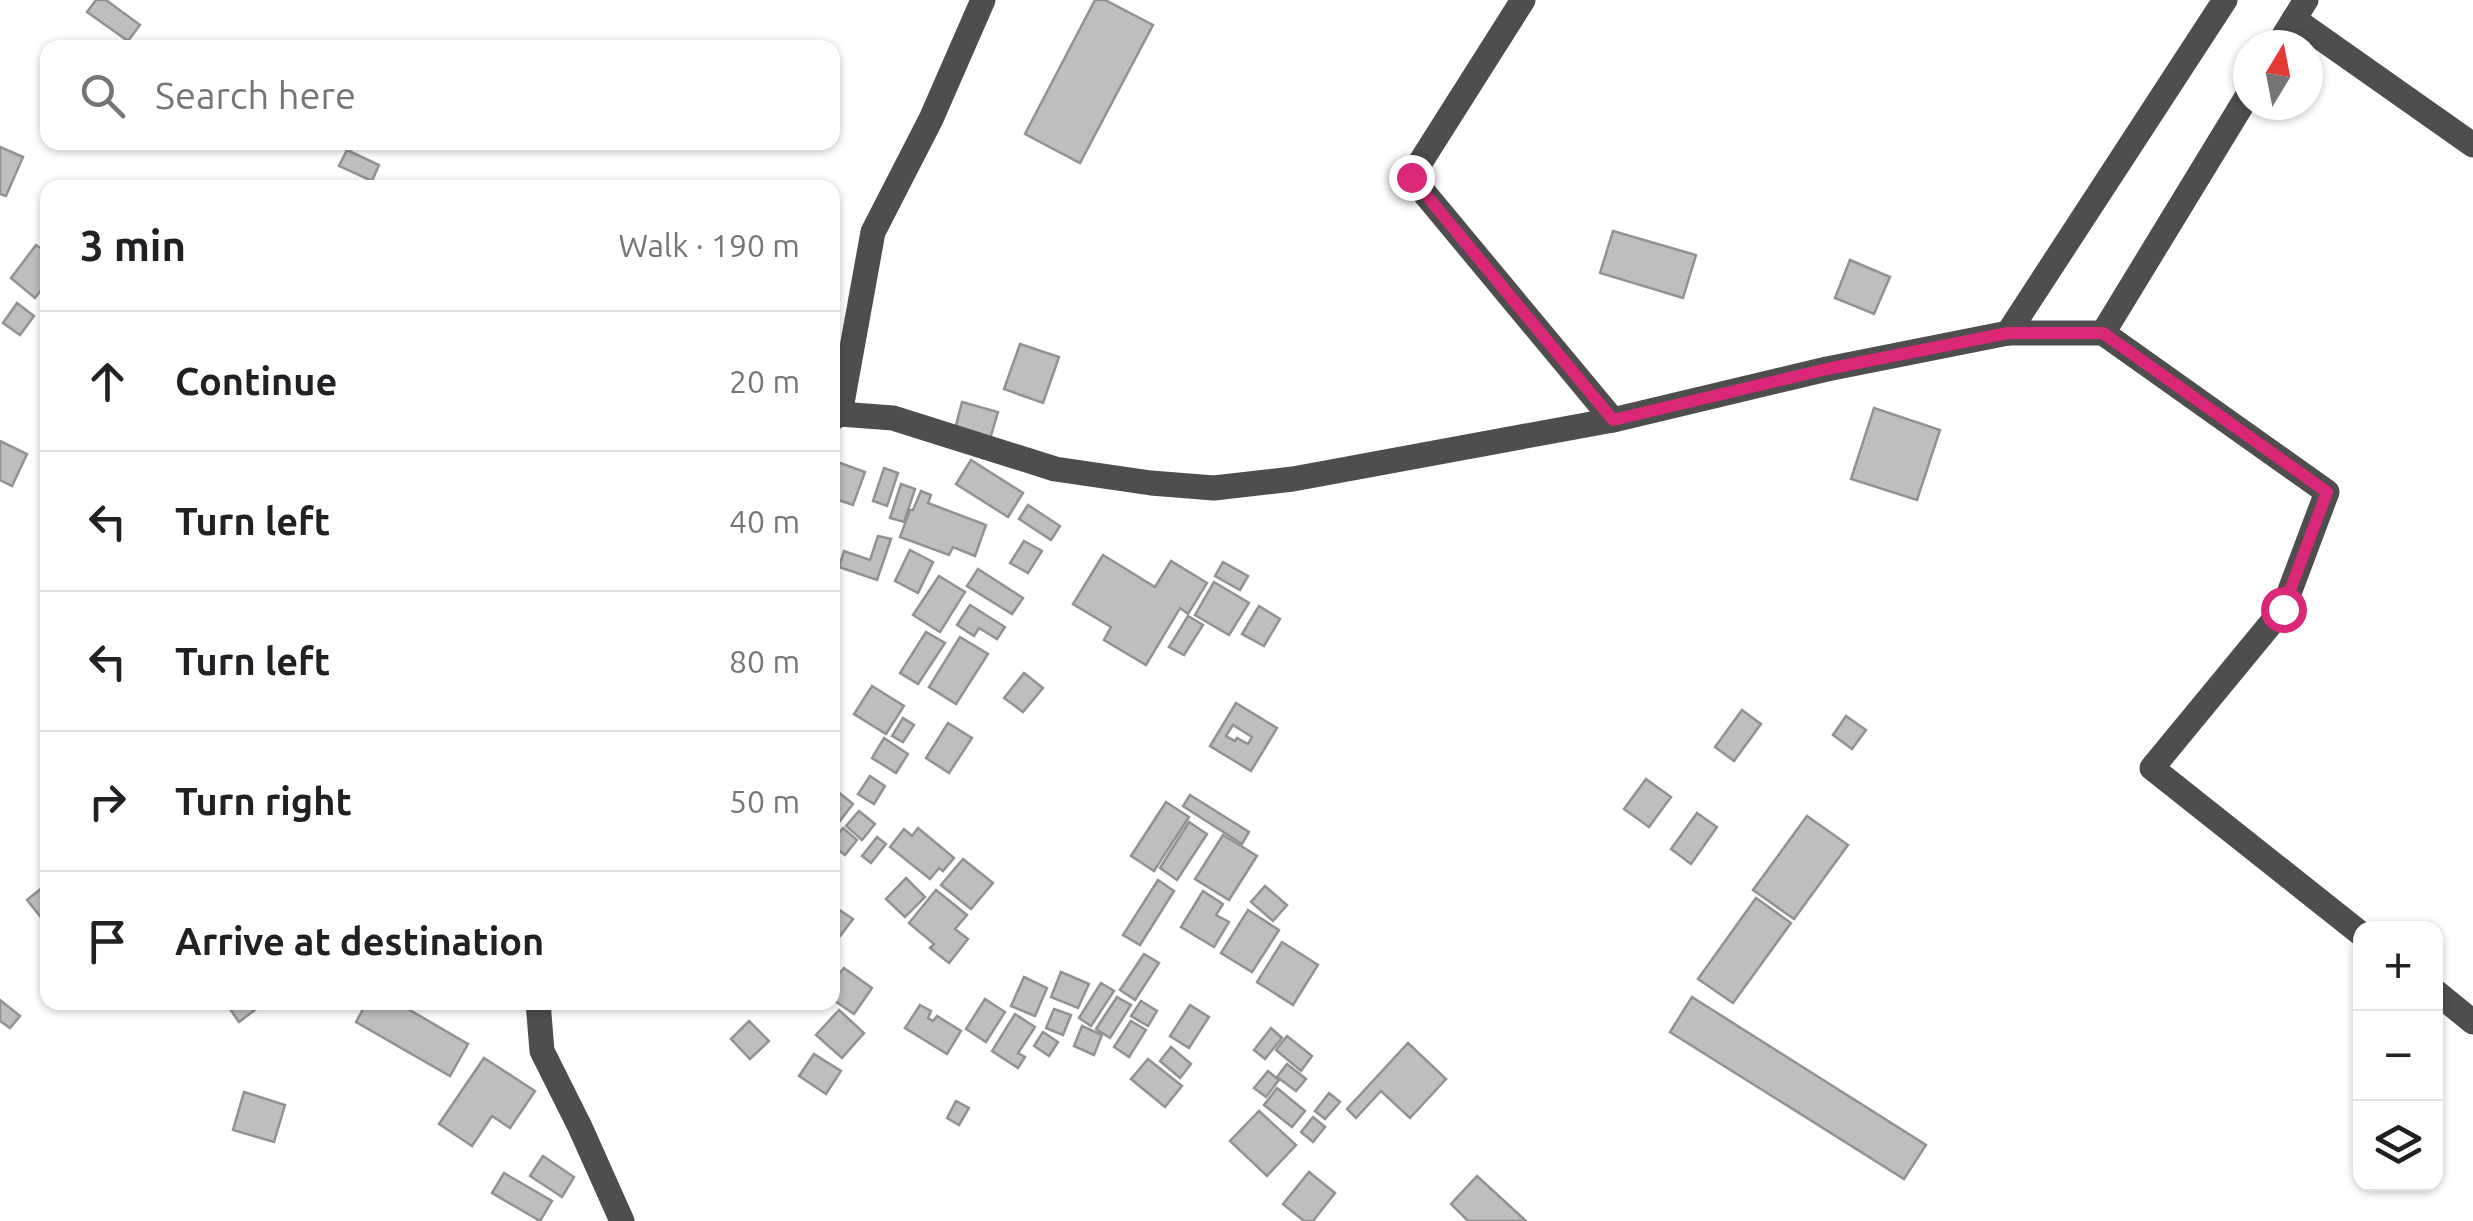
<!DOCTYPE html>
<html lang="en">
<head>
<meta charset="utf-8">
<style>
  :root { --surface:#fff; --page:#f2f2f2; --text:#202124; --muted:#757577; --line:#e0e0e0 }
  body { margin:0; font-family:Ubuntu,sans-serif; background:var(--page); color:var(--text) }
  .controls { position:absolute; right:30px; bottom:30px; display:grid; overflow:hidden; border-radius:20px; box-shadow:0 2px 8px #0004 }
  .controls button { width:90px; height:90px; display:grid; place-items:center; padding:0; border:0; border-bottom:2px solid var(--line); background:var(--surface); color:var(--text); font:50px sans-serif }
  .compass { position:absolute; left:2233px; top:30px; width:90px; height:90px; border-radius:50%; background:var(--surface); box-shadow:0 2px 8px #0004; rotate:10deg }
  .stop { position:absolute; width:30px; height:30px; margin:-22px; border:8px solid #db2777; border-radius:50%; background:#fff }
  .stop.end { background:#db2777; border-color:#fff; box-shadow:0 2px 10px #0008 }
  .list { margin:0; padding:0; list-style:none }
  h2 { display:flex; justify-content:space-between; align-items:center; height:130px; margin:0; padding:0 40px; font-size:42px }
  h2 small { font-size:32px; font-weight:400; color:var(--muted) }
  .list li { display:grid; grid-template-columns:65px 1fr auto; gap:30px; align-items:center; box-sizing:border-box; height:140px; padding:0 40px; border-top:2px solid var(--line) }
  .list b { display:block; font-size:38px; white-space:nowrap }
  .list em { font-size:32px; font-style:normal; color:var(--muted) }
  .icon { flex:none; width:55px; height:55px; fill:none; stroke:currentColor; stroke-width:2; stroke-linecap:round; stroke-linejoin:round }
  .map { position:relative; flex:none; width:2473px; height:1221px; overflow:hidden }
  .search { position:absolute; background:var(--surface); box-shadow:0 2px 8px #0004; left:40px; top:40px; width:800px; height:110px; display:flex; align-items:center; gap:25px; box-sizing:border-box; padding:0 35px; border-radius:20px; color:var(--muted); font-size:38px }
  .panel { position:absolute; background:var(--surface); box-shadow:0 2px 8px #0004; left:40px; top:180px; width:800px; height:830px; border-radius:20px }
  .map>svg:first-child { display:block }
  .building { fill:#bebebe; stroke:#929292; stroke-width:2.5; fill-rule:evenodd }
  .lines { fill:none; stroke-linecap:round; stroke-linejoin:round }
  .minor { stroke:#4e4e4e; stroke-width:25 }
  .route { stroke:#db2777; stroke-width:12 }
</style>
</head>
<body>
<div class="map">
<svg width="2473" height="1221" viewBox="0 0 2473 1221">
  <rect width="100%" height="100%" fill="#fff"/>
  <g class="building">
    <polygon points="96,0 106,0 140,25 128,41 87,12"/>
    <polygon points="1095,0 1105,0 1153,25 1080,163 1025,134"/>
    <polygon points="0,147 23,157 6,196 0,194"/>
    <polygon points="347,150 379,165 372,181 339,166"/>
    <polygon points="1613,231 1696,255 1683,298 1600,273"/>
    <polygon points="36,245 48,253 48,281 35,298 11,278"/>
    <polygon points="1850,260 1890,277 1874,314 1835,298"/>
    <polygon points="17,303 34,316 20,335 3,323"/>
    <polygon points="1020,344 1059,357 1043,403 1004,389"/>
    <polygon points="962,402 998,412 990,439 955,429"/>
    <polygon points="1874,408 1940,430 1917,500 1851,479"/>
    <polygon points="0,441 27,454 12,486 0,480"/>
    <polygon points="832,460 865,472 853,505 832,498"/>
    <polygon points="971,460 1023,493 1008,517 956,484"/>
    <polygon points="884,468 898,473 887,506 873,501"/>
    <polygon points="901,484 915,489 904,522 890,518"/>
    <polygon points="921,491 931,495 928,503 986,525 975,556 953,547 949,555 900,537 910,510 913,510"/>
    <polygon points="1028,505 1060,526 1051,540 1019,519"/>
    <polygon points="878,536 891,539 877,580 839,567 844,551 870,560"/>
    <polygon points="1024,541 1042,551 1028,573 1010,563"/>
    <polygon points="910,550 933,562 918,593 895,581"/>
    <polygon points="1103,555 1155,587 1171,561 1207,583 1188,614 1180,608 1146,665 1104,640 1111,627 1073,604"/>
    <polygon points="1223,562 1248,576 1240,590 1215,576"/>
    <polygon points="978,569 1023,598 1012,614 967,586"/>
    <polygon points="939,576 965,592 940,632 913,615"/>
    <polygon points="1214,582 1249,603 1229,635 1195,615"/>
    <polygon points="970,605 1005,627 997,639 979,628 974,636 957,625"/>
    <polygon points="1259,606 1280,619 1264,646 1242,634"/>
    <polygon points="1188,616 1203,625 1184,655 1169,647"/>
    <polygon points="926,632 945,643 918,684 900,673"/>
    <polygon points="960,637 988,654 956,704 929,687"/>
    <polygon points="1024,673 1043,688 1023,712 1004,698"/>
    <polygon points="872,686 904,706 886,734 854,714"/>
    <path d="M1236 703 1277 728 1251 771 1210 746ZM1233 725 1252 737 1248 744 1237 738 1235 741 1226 736Z"/>
    <polygon points="1742,710 1761,724 1734,761 1715,747"/>
    <polygon points="1846,716 1866,730 1852,749 1833,735"/>
    <polygon points="903,718 914,725 903,742 892,736"/>
    <polygon points="948,723 972,738 949,773 926,758"/>
    <polygon points="884,738 908,754 896,773 872,758"/>
    <polygon points="870,776 885,786 874,804 858,794"/>
    <polygon points="1646,779 1671,797 1649,827 1624,809"/>
    <polygon points="832,787 853,804 836,826 832,823"/>
    <polygon points="1190,795 1249,832 1242,844 1183,806"/>
    <polygon points="1166,802 1189,817 1154,871 1131,856"/>
    <polygon points="859,811 875,824 862,840 846,826"/>
    <polygon points="1697,813 1717,827 1691,864 1671,849"/>
    <polygon points="1807,816 1848,845 1794,919 1753,890"/>
    <polygon points="1189,822 1207,834 1177,880 1160,868"/>
    <polygon points="843,828 857,840 845,855 832,845 832,841"/>
    <polygon points="918,828 954,858 943,871 939,868 930,879 890,847 904,829 912,836"/>
    <polygon points="1223,835 1257,856 1229,900 1195,879"/>
    <polygon points="877,837 886,844 871,863 862,856"/>
    <polygon points="963,859 993,883 971,909 941,885"/>
    <polygon points="906,878 925,897 905,917 886,899"/>
    <polygon points="1158,880 1174,891 1140,945 1123,935"/>
    <polygon points="48,883 48,918 44,921 27,900"/>
    <polygon points="1265,886 1287,905 1273,921 1251,902"/>
    <polygon points="936,890 967,915 955,929 968,939 949,963 930,948 934,944 909,923"/>
    <polygon points="1203,891 1223,904 1216,915 1229,922 1214,947 1181,927"/>
    <polygon points="1756,898 1791,923 1733,1003 1698,979"/>
    <polygon points="832,905 853,919 840,936 832,931"/>
    <polygon points="1248,910 1279,930 1252,972 1221,953"/>
    <polygon points="1282,942 1318,965 1293,1005 1257,982"/>
    <polygon points="1144,954 1159,963 1135,1000 1120,990"/>
    <polygon points="844,968 872,988 854,1014 832,999 832,983"/>
    <polygon points="1061,972 1089,984 1078,1008 1051,997"/>
    <polygon points="1024,977 1047,988 1035,1016 1011,1006"/>
    <polygon points="1101,983 1114,991 1091,1026 1079,1018"/>
    <polygon points="1117,997 1131,1005 1110,1038 1096,1029"/>
    <polygon points="1692,997 1926,1145 1904,1179 1670,1032"/>
    <polygon points="985,999 1005,1012 986,1042 966,1029"/>
    <polygon points="0,1000 20,1016 10,1028 0,1021"/>
    <polygon points="1141,1001 1157,1011 1148,1026 1131,1016"/>
    <polygon points="225,1002 263,1002 264,1003 239,1022"/>
    <polygon points="367,1002 396,1002 468,1044 450,1076 356,1022"/>
    <polygon points="920,1005 931,1011 928,1018 933,1021 937,1016 961,1031 947,1054 905,1028"/>
    <polygon points="1190,1005 1209,1017 1189,1048 1170,1036"/>
    <polygon points="1054,1009 1071,1015 1063,1035 1046,1028"/>
    <polygon points="839,1010 864,1033 842,1058 816,1035"/>
    <polygon points="1015,1014 1035,1027 1018,1053 1025,1057 1018,1068 992,1051"/>
    <polygon points="749,1021 769,1041 750,1059 731,1039"/>
    <polygon points="1131,1021 1146,1030 1129,1057 1114,1047"/>
    <polygon points="1082,1026 1102,1035 1094,1055 1074,1046"/>
    <polygon points="1271,1028 1282,1038 1265,1059 1254,1050"/>
    <polygon points="1043,1032 1058,1042 1049,1056 1034,1046"/>
    <polygon points="1287,1036 1312,1056 1301,1071 1276,1050"/>
    <polygon points="1408,1043 1446,1079 1410,1118 1381,1091 1356,1118 1347,1109"/>
    <polygon points="1171,1047 1191,1064 1180,1078 1160,1061"/>
    <polygon points="814,1054 841,1071 826,1094 799,1076"/>
    <polygon points="484,1058 535,1091 510,1128 492,1116 472,1146 439,1124"/>
    <polygon points="1148,1059 1182,1086 1165,1107 1131,1079"/>
    <polygon points="1287,1064 1306,1079 1296,1091 1277,1077"/>
    <polygon points="1268,1071 1279,1080 1266,1097 1254,1088"/>
    <polygon points="1277,1088 1305,1111 1292,1127 1264,1105"/>
    <polygon points="244,1092 285,1105 274,1142 233,1130"/>
    <polygon points="1329,1093 1340,1102 1325,1119 1315,1111"/>
    <polygon points="956,1101 969,1108 959,1125 947,1118"/>
    <polygon points="1259,1111 1296,1145 1267,1176 1230,1141"/>
    <polygon points="1313,1117 1325,1127 1313,1142 1301,1132"/>
    <polygon points="543,1156 574,1177 562,1197 530,1176"/>
    <polygon points="1309,1172 1335,1193 1313,1221 1304,1221 1283,1204"/>
    <polygon points="504,1173 552,1201 540,1221 492,1193"/>
    <polygon points="1477,1176 1526,1221 1468,1221 1451,1204"/>
  </g>
  <g class="lines">
    <g class="minor">
      <polyline points="1523,0 1411,177 1613,420"/>
      <polyline points="2294,19 2473,145"/>
      <polyline points="2278,45 2306,0"/>
      <polyline points="2008,333 2225,0"/>
      <polyline points="2103,333 2327,492 2283,609 2152,768 2360,933"/>
      <polyline points="840,414 873,232 931,119 983,0"/>
      <polyline points="832,419 840,414 893,418 1055,469 1151,483 1214,488 1293,479 1613,420 1827,369 2008,333 2103,333 2248,95"/>
      <polyline points="2436,992 2473,1022"/>
      <polyline points="538,1002 542,1051 580,1127 622,1221"/>
    </g>
  </g>
  <g class="lines">
    <polyline class="route" points="1411,177 1613,420 1827,369 2008,333 2103,333 2327,492 2283,609"/>
  </g>
</svg>
<div class="controls">
<button>+</button>
<button>−</button>
<button><svg class="icon" aria-label="layers" viewBox="0 0 24 24"><path d="M12 4l9 5-9 5-9-5zM3 14l9 5 9-5"/></svg></button>
</div>
<svg class="compass" viewBox="-18 -18 36 36"><path d="M0-13l5 13h-10z" fill="#e53935"/><path d="M0 13l5-13h-10z" fill="#757577"/></svg>
<div class="stop" style="left:2283px;top:609px"></div>
<div class="stop end" style="left:1411px;top:177px"></div>
<div class="search"><svg class="icon" aria-label="search" viewBox="0 0 24 24"><circle cx="10" cy="10" r="6"/><path d="M15 15l6 6"/></svg>Search here</div>
<section class="panel">
<h2>3 min<small>Walk · 190 m</small></h2>
<ul class="list">
<li><svg class="icon" aria-label="ahead" viewBox="0 0 24 24"><path d="M12 20V5M6 11l6-6 6 6"/></svg><div><b>Continue</b></div><em>20 m</em></li>
<li><svg class="icon" aria-label="left" viewBox="0 0 24 24"><path d="M17 20v-9H6M10 6l-5 5 5 5"/></svg><div><b>Turn left</b></div><em>40 m</em></li>
<li><svg class="icon" aria-label="left" viewBox="0 0 24 24"><path d="M17 20v-9H6M10 6l-5 5 5 5"/></svg><div><b>Turn left</b></div><em>80 m</em></li>
<li><svg class="icon" aria-label="right" viewBox="0 0 24 24"><path d="M7 20v-9h11M14 6l5 5-5 5"/></svg><div><b>Turn right</b></div><em>50 m</em></li>
<li><svg class="icon" aria-label="arrive" viewBox="0 0 24 24"><path d="M6 21V4h12l-3 4 3 4H6"/></svg><div><b>Arrive at destination</b></div></li>
</ul>
</section>
</div>
</body>
</html>
